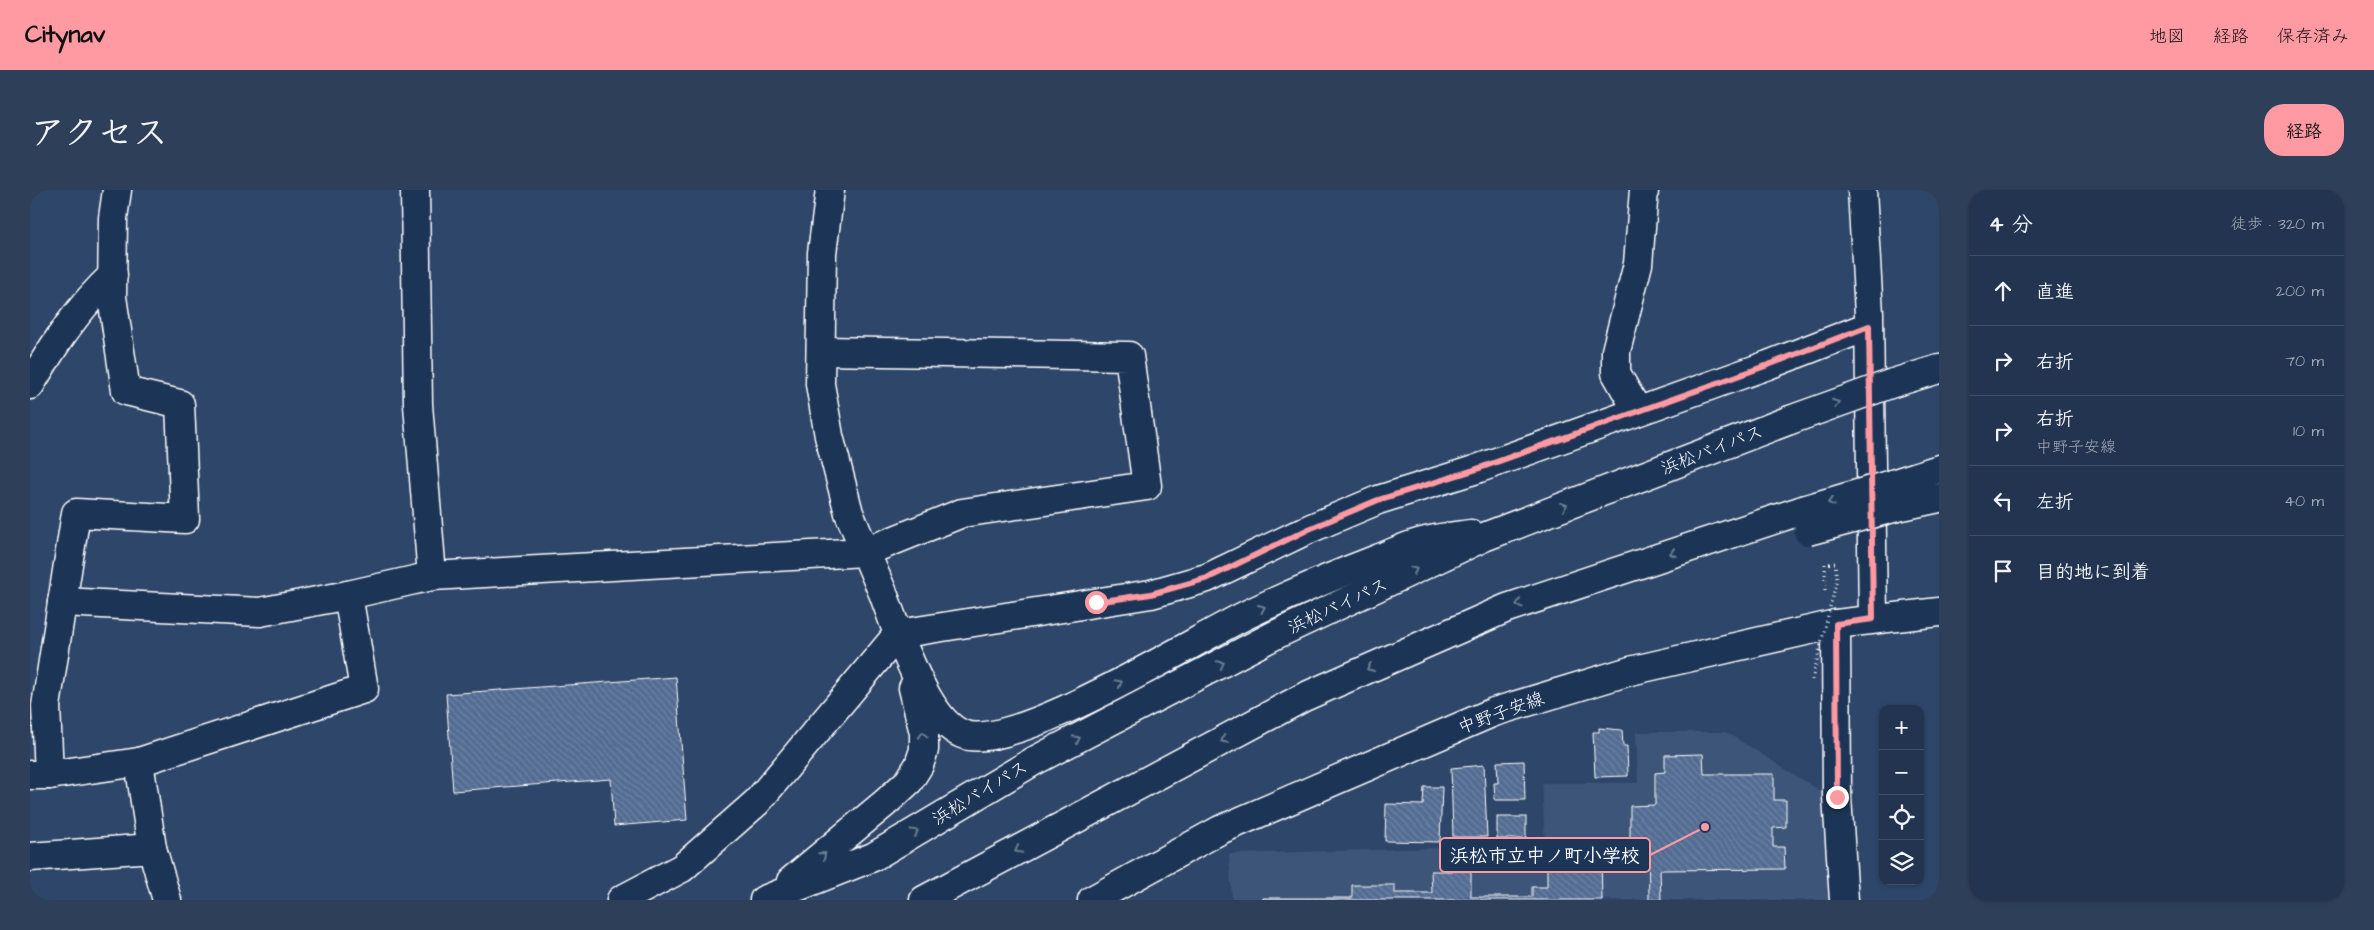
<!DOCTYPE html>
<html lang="ja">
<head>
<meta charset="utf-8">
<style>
  :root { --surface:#22344f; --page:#2e3f59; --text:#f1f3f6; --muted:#a2aab7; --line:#3f4f66; --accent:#ff9aa2 }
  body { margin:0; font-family:"Architects Daughter","Klee One",sans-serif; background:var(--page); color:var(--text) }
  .controls { position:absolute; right:15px; bottom:15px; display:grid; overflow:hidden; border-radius:10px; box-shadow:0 1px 4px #0004 }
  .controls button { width:45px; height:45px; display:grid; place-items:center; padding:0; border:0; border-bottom:1px solid var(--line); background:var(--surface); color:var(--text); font:25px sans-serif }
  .stop { position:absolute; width:15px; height:15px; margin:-11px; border:4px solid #ff9aa2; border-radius:50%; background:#fff }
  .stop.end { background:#ff9aa2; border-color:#fff; box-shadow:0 1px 5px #0008 }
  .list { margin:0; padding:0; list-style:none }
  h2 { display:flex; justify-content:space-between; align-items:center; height:65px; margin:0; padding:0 20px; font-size:21px }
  h2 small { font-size:16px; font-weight:400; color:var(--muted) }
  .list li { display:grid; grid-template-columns:32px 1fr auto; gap:15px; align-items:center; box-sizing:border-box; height:70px; padding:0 20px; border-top:1px solid var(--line) }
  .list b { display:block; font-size:19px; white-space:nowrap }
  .list p { margin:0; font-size:16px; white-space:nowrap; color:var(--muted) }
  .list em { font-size:16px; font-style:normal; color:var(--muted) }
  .icon { flex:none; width:28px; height:28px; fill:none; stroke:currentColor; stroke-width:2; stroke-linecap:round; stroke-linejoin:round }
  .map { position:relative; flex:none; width:1909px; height:710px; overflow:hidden; border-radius:20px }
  header { display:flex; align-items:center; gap:30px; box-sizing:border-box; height:70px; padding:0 25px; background:var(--accent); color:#111 }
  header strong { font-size:24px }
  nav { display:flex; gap:28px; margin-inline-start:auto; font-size:18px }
  .intro { display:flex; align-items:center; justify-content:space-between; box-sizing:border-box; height:120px; padding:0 30px }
  h1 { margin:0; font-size:35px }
  .button { padding:12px 22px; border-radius:20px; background:var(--accent); color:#111; font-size:18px; font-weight:700 }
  main { display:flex; gap:30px; padding:0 30px }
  aside { flex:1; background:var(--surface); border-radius:20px; box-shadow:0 1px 4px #0004 }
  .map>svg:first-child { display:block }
  .built { fill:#3c5478 }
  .building { fill:url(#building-back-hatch); stroke:#fff }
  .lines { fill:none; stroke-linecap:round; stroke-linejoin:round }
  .minor-casing { stroke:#fff; stroke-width:31 }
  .secondary-casing { stroke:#fff; stroke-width:31 }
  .trunk-casing { stroke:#fff; stroke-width:31 }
  .path { stroke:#fff; stroke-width:3; stroke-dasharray:1 4; stroke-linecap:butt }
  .minor { stroke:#1d3557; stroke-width:28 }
  .secondary { stroke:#1d3557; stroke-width:28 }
  .trunk { stroke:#1d3557; stroke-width:28 }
  .trunk-bridge-casing { stroke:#fff; stroke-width:31; stroke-linecap:butt }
  .path-bridge { stroke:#fff; stroke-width:3; stroke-dasharray:1 4; stroke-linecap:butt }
  .trunk-bridge { stroke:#1d3557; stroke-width:28 }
  .oneway { stroke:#6c7c92 }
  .route { stroke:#ff9aa2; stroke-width:6 }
  .labels { text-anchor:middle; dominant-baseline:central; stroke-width:4; stroke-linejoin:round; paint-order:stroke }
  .street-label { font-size:18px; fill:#fff; stroke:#1d3557 }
  .leader { fill:none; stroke:#ff9aa2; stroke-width:2 }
  .callout-dot { fill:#ff9aa2; stroke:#1d3557; stroke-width:2 }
  .callout { fill:#1d3557; stroke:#ff9aa2; stroke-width:2 }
  .callout-label { font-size:19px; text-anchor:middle; font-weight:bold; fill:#fff }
</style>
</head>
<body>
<header>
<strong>Citynav</strong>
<nav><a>地図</a><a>経路</a><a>保存済み</a></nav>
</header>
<div class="intro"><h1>アクセス</h1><a class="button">経路</a></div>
<main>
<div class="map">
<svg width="1909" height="710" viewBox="0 0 1909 710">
  <defs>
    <pattern id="building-back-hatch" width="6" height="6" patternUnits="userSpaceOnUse" patternTransform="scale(1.25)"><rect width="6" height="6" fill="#536c92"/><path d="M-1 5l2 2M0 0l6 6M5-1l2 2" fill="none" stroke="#6d82a2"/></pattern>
  </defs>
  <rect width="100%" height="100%" fill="#2d4669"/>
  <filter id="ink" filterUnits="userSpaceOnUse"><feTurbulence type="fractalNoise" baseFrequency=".02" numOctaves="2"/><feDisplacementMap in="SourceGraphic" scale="10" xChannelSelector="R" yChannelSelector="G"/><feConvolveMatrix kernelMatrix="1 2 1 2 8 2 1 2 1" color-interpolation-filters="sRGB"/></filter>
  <g filter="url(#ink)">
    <polygon class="built" points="1606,542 1696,542 1800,607 1805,710 1202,710 1199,664 1515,655 1512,593 1608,593"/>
    <g class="building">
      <polygon points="646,487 657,630 584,636 581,589 423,601 416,504"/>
      <polygon points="1569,538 1592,540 1593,556 1597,556 1598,586 1565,587 1563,542 1569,542"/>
      <polygon points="1673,564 1674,584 1744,584 1744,610 1756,610 1756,637 1743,638 1743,657 1754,657 1755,679 1630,680 1631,710 1619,710 1618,648 1600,648 1600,616 1625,615 1625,583 1635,582 1635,565"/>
      <polygon points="1494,571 1495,610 1465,610 1464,593 1468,593 1467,572"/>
      <polygon points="1454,575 1457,647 1423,647 1421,578"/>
      <polygon points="1394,597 1412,597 1410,652 1355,651 1356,614 1393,615"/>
      <rect x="1467" y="627" width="29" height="22"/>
      <polygon points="1517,667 1571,667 1572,710 1233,710 1233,708 1322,708 1322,695 1365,695 1365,703 1402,703 1401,681 1441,681 1441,707 1502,707 1502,697 1517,697"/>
    </g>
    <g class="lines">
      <defs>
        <g id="minor">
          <polyline points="800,0 792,63 790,194 799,246 819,323 853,403 868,444"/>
          <polyline points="1832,0 1839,124 1843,429"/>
          <path d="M0 195C25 153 47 119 83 85"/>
          <polyline points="1607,220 1586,183 1586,161 1608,74 1614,0"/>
          <polyline points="402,386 835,362 932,323 1117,296 1099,166 791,161"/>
          <polyline points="32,412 230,422 318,405"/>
          <polyline points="1806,434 1807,607 1814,710"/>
          <polyline points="109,572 122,658"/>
          <polyline points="0,585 19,585 109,572 334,499 318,405 402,386 388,215 385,0"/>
          <polyline points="19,585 16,516 46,323 155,329 150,214 96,201 82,107 83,28 87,0"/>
          <polyline points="0,667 122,658 137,710"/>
          <polyline points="591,710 652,678 727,612 868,444 1121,404 1177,388 1279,339 1348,310 1444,280 1738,175 1839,136"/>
        </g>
        <polyline id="secondary" points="1062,710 1190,640 1464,522 1600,481 1806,434 1909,422"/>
        <g id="trunk">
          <polyline points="1863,193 1909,179"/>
          <polyline points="1862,294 1909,279"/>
          <polyline points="1867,317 1909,308"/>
          <path d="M868 444C881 473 901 531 932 544 981 565 1167 448 1218 424 1260 404 1303 386 1347 369 1363 363 1380 354 1396 351 1411 347 1426 346 1441 344"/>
          <polyline points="761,691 855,613 879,591 889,575 894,560 894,543 883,498"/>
          <polyline points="734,710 843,667 1004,571 1245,445 1454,347 1760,230"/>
          <polyline points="894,710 1274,507 1477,418 1773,320"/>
        </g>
      </defs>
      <use href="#minor" class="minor-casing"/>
      <use href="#secondary" class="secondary-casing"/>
      <use href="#trunk" class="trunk-casing"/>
      <polyline class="path" points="1795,400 1795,374 1805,373 1807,389"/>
      <use href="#minor" class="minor"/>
      <use href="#secondary" class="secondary"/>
      <use href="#trunk" class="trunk"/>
      <defs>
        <g id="trunk-bridge">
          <polyline points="1760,230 1863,193"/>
          <polyline points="1773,320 1862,294"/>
          <polyline points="1778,341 1867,317"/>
        </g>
      </defs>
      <use href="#trunk-bridge" class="trunk-bridge-casing"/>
      <polyline class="path-bridge" points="1782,490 1807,389"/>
      <use href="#trunk-bridge" class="trunk-bridge"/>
    </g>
    <defs><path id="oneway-chevron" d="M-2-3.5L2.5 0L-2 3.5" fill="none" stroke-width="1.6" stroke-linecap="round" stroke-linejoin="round" transform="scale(1.25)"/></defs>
    <g class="oneway">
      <use href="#oneway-chevron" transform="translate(1806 213) rotate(-20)"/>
      <use href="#oneway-chevron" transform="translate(1801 312) rotate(163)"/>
      <use href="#oneway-chevron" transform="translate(1534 316) rotate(-21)"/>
      <use href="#oneway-chevron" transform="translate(1643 363) rotate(162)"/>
      <use href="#oneway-chevron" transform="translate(1384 380) rotate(-25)"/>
      <use href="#oneway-chevron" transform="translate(1489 414) rotate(162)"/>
      <use href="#oneway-chevron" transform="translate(1232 418) rotate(-24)"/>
      <use href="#oneway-chevron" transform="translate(1191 474) rotate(-27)"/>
      <use href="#oneway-chevron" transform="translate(1340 478) rotate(156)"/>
      <use href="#oneway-chevron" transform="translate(1089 493) rotate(-28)"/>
      <use href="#oneway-chevron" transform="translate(893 545) rotate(-93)"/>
      <use href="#oneway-chevron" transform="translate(1047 549) rotate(-27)"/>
      <use href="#oneway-chevron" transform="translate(1194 550) rotate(152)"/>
      <use href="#oneway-chevron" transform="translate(885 642) rotate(-31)"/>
      <use href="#oneway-chevron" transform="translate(988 660) rotate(152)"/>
      <use href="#oneway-chevron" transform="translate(793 665) rotate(-39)"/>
    </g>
  </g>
  <g class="lines" filter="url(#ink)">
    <polyline class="route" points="1066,412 1121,404 1178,388 1279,339 1348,310 1444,280 1738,175 1839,136 1843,429 1806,434 1807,607"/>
  </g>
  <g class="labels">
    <g class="street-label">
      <text transform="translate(1682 260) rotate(-21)">浜松バイパス</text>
      <text transform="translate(1308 416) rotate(-25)">浜松バイパス</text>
      <text transform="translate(1471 523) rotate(-20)">中野子安線</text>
      <text transform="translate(950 603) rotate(-31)">浜松バイパス</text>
    </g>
  </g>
  <path class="leader" d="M1675 637L1620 665"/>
  <circle class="callout-dot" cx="1675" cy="637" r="5"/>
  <rect class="callout" x="1410" y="648" width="210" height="34" rx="5"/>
  <g class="callout-label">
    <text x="1515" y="672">浜松市立中ノ町小学校</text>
  </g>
</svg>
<div class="controls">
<button>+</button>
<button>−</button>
<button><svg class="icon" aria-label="locate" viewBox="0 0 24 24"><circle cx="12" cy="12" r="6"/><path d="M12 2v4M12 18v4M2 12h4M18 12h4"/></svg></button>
<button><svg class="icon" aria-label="layers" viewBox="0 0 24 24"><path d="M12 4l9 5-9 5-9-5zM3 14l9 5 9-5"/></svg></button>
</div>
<div class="stop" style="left:1066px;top:412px"></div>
<div class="stop end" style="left:1807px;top:607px"></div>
</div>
<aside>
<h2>4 分<small>徒歩 · 320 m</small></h2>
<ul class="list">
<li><svg class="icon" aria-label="ahead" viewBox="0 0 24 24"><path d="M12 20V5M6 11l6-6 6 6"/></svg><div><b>直進</b></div><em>200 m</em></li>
<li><svg class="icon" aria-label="right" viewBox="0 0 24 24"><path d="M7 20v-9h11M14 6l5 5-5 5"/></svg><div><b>右折</b></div><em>70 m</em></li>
<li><svg class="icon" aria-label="right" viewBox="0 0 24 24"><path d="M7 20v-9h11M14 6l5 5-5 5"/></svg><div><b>右折</b><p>中野子安線</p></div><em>10 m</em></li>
<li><svg class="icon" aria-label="left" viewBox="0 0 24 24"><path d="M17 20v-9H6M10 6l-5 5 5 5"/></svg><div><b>左折</b></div><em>40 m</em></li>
<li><svg class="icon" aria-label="arrive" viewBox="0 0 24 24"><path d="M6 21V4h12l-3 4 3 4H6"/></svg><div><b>目的地に到着</b></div></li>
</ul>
</aside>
</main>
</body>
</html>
